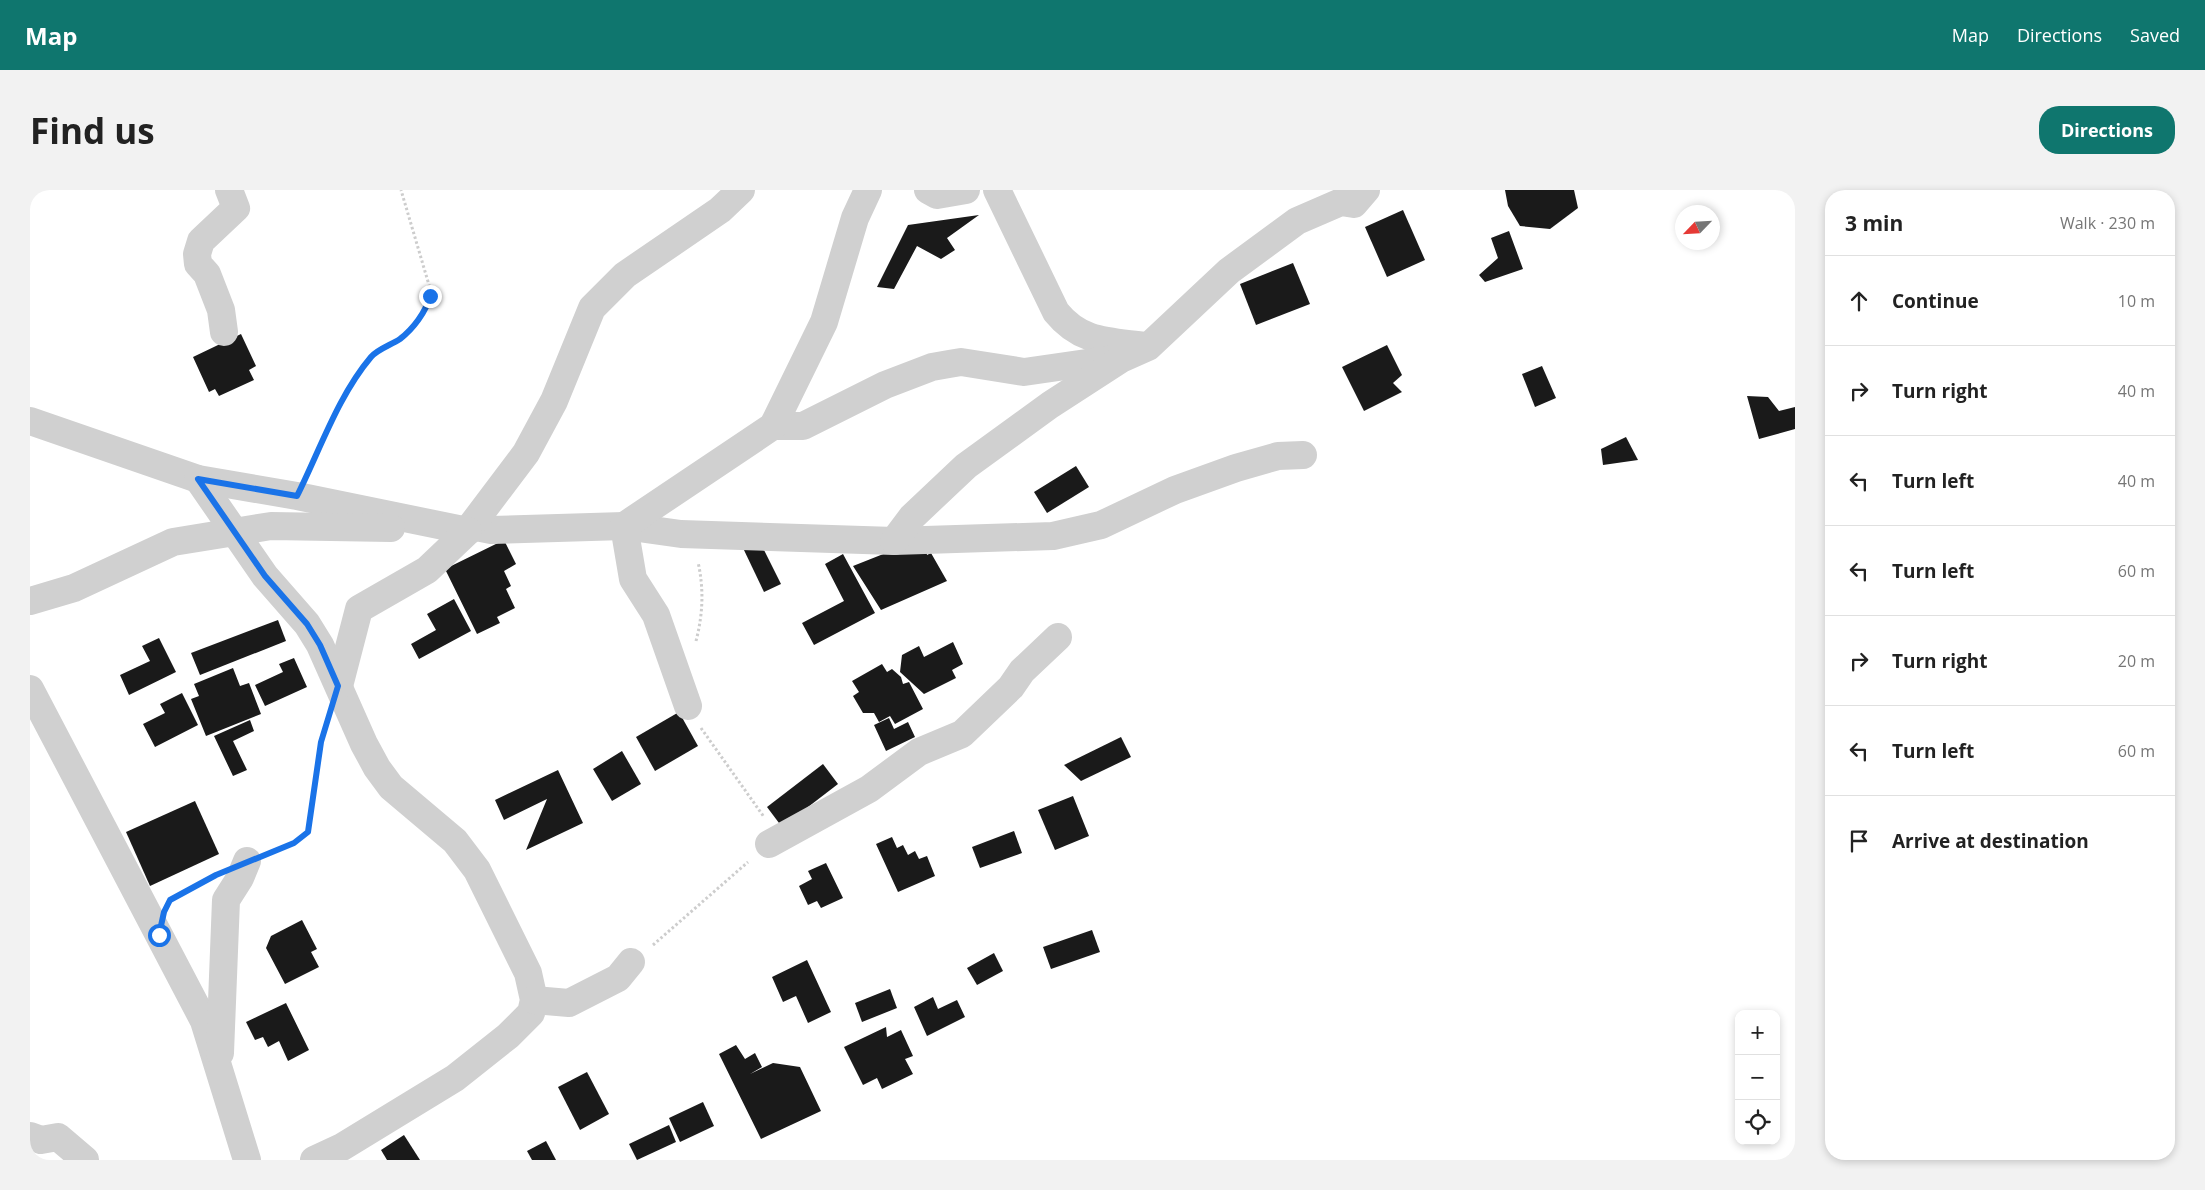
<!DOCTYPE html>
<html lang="en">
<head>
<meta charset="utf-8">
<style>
  :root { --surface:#fff; --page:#f2f2f2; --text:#222; --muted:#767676; --line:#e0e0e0; --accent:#0f766e }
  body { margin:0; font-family:"Open Sans",sans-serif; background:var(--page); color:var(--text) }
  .controls { position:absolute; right:15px; bottom:15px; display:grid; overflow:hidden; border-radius:10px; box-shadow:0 2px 8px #0003 }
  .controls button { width:45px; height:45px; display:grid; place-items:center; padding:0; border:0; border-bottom:1px solid var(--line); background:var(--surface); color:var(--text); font:25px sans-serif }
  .compass { position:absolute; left:1645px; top:15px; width:45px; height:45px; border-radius:50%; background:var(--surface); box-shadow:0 2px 8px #0003; rotate:245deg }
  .stop { position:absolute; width:15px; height:15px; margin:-11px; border:4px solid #1a73e8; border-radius:50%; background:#fff }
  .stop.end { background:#1a73e8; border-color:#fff; box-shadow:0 1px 5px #0008 }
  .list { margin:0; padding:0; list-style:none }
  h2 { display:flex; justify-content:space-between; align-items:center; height:65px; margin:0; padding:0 20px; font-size:21px }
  h2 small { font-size:16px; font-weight:400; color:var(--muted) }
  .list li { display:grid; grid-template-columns:32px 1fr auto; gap:15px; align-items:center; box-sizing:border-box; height:90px; padding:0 20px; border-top:1px solid var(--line) }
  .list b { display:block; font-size:19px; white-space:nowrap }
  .list em { font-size:16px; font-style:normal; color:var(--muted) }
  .icon { flex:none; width:28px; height:28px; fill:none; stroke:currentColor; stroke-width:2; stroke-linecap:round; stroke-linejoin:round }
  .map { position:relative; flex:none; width:1765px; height:970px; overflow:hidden; border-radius:20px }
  header { display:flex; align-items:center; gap:30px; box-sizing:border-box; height:70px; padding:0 25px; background:var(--accent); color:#fff }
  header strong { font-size:24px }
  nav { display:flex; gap:28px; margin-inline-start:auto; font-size:18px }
  .intro { display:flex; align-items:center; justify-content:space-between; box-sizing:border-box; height:120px; padding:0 30px }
  h1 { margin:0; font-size:35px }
  .button { padding:12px 22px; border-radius:20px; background:var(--accent); color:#fff; font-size:18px; font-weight:700 }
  main { display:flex; gap:30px; padding:0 30px }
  aside { flex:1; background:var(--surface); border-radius:20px; box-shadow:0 2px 8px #0003 }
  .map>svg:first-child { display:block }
  .building { fill:#1a1a1a }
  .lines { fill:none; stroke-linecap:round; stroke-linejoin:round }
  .path { stroke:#cdcdcd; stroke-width:3; stroke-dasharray:2.5 2.5; stroke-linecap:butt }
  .minor { stroke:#d0d0d0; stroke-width:28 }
  .route { stroke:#1a73e8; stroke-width:6 }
</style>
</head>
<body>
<header>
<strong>Map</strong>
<nav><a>Map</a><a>Directions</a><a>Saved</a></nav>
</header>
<div class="intro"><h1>Find us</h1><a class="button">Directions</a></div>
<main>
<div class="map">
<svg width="1765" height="970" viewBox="0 0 1765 970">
  <rect width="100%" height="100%" fill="#fff"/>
  <g class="building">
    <polygon points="1475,0 1544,0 1548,18 1520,39 1490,36 1478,16"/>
    <polygon points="1373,20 1395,70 1357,87 1335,37"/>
    <polygon points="949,25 917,48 925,60 911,69 887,56 864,99 847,97 878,35"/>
    <polygon points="1479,41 1493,79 1455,92 1449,85 1468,68 1461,48"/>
    <polygon points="1263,73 1280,114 1226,135 1210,94"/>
    <polygon points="211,144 226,176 219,180 224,190 189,206 185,199 179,202 163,167"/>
    <polygon points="1357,155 1372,185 1363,193 1372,202 1334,221 1312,177"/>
    <polygon points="1512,176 1526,208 1505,217 1492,184"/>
    <polygon points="1717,206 1738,207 1749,221 1765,217 1765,239 1729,249"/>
    <polygon points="1596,247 1608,270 1573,275 1571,259"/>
    <polygon points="1046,276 1059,297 1017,323 1004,302"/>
    <polygon points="474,350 486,374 474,381 481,396 476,399 485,418 467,427 470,433 447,444 415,379"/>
    <polygon points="729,350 751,394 734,402 713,358"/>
    <polygon points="871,357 884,358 887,364 890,364 890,360 896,359 897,365 901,363 917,391 851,420 823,376"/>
    <polygon points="813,364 845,423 784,455 772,433 814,411 795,374"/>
    <polygon points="424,409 441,441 389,469 381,454 406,440 397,424"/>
    <polygon points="248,430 256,451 170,485 161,463"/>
    <polygon points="129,448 146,482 99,505 90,485 120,471 112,456"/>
    <polygon points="923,452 933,474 922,480 926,488 894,504 870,482 872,465 889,456 894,467"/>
    <polygon points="264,468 277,497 235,516 225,495 253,482 249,474"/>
    <polygon points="852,474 857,482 862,479 871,487 873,494 879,492 893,519 865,534 860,526 849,532 844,523 833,523 823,506 829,502 822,491"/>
    <polygon points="203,478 210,496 219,493 231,524 176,546 161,509 169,506 164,494"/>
    <polygon points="152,503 168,535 125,557 113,534 135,523 130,514"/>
    <polygon points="649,522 668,556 625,581 606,547"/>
    <polygon points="859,528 864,539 878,532 885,547 856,561 844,535"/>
    <polygon points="220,530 224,541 203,551 217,580 203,586 184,546"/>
    <polygon points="1091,547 1101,567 1051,591 1034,575"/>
    <polygon points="592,561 611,594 582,611 563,579"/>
    <polygon points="793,574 808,594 752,637 737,617"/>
    <polygon points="528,580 553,633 496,660 517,609 474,630 465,610"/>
    <polygon points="1043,606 1059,646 1025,660 1008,620"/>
    <polygon points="165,611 189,664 120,696 96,642"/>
    <polygon points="984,641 992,663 950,678 942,657"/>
    <polygon points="862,647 867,658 873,655 878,665 885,661 889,669 897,666 905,686 868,702 846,654"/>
    <polygon points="796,673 813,708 791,718 787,711 778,715 769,696 782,689 778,681"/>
    <polygon points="272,730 287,759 281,762 289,777 255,794 236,758 241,746"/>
    <polygon points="1062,740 1070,762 1021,779 1013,757"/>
    <polygon points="964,763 973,781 947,795 937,778"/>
    <polygon points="777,770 801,822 778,833 766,806 753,812 742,787"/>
    <polygon points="860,799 867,818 832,832 825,813"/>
    <polygon points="903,807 908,819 927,810 935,827 897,846 884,817"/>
    <polygon points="256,813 279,860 258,871 249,851 238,857 233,847 225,850 216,832"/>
    <polygon points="856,837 857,847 871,840 883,866 875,869 883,884 852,899 847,888 833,895 814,857"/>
    <polygon points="706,855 715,869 725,863 732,877 720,884 743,873 770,877 791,921 731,949 689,864"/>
    <polygon points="557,882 579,924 550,940 528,897"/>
    <polygon points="673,912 684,936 650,952 639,928"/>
    <polygon points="639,935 646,952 607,970 599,954"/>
    <polygon points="374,945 390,970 357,970 351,960"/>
    <polygon points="516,951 526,970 502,970 497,961"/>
  </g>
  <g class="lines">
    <g class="path">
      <path d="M280 280C294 250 319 187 343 165 350 159 361 155 369 149 387 137 401 116 399 95L371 0"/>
      <path d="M666 451C673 424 674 399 668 372"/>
      <polyline points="671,538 734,627"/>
      <polyline points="242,661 264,653 277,642 291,552 296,536"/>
      <polyline points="141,709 175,690"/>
      <polyline points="623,755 718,672"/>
    </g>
    <g class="minor">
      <polyline points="898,0 907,5 936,0"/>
      <path d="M967 0 1026 122C1051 153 1079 151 1116 156"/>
      <polyline points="194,142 191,120 177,84 168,74 167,64 171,51 206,18 199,0"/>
      <polyline points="0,231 168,289 267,306 438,341 441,336 461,340 594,336 651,344 864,351 1023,346 1071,335 1145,300 1206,278 1248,266 1273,265"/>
      <polyline points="743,236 773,236 855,195 902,177 919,174 931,172 994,182 1084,169"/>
      <polyline points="168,289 235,386 277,434 290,455 334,554 347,578 361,597 425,651 447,680 498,783 504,810 501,823 478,846 425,888 312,957 284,970"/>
      <polyline points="441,336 496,263 524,211 562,118 595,85 690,20 711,0"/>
      <polyline points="864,351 882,327 936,276 1020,215 1091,169 1118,157 1199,81 1267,31 1311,12 1324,14 1336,0"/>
      <polyline points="0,411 44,398 143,352 241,336 361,338"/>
      <polyline points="309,496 329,419 397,380 438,341"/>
      <polyline points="0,499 174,831 217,970"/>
      <polyline points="658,516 626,425 603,389 594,336 743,236 794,132 825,28 838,0"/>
      <polyline points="739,654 839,599 889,562 932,544 981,497 992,481 1028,447"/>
      <polyline points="504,810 539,813 588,788 601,772"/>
      <polyline points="190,863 196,710 210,688 217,671"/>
      <polyline points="0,946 11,950 28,947 55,970"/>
    </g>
  </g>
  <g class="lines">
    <path class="route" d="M129 745 134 722 140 710 186 685 264 653 278 642 291 552 308 496 290 455 277 434 235 386 168 289 267 306C290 260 308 206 341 167 348 159 361 155 370 149 383 139 396 122 400 106"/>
  </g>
</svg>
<div class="controls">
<button>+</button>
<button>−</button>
<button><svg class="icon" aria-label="locate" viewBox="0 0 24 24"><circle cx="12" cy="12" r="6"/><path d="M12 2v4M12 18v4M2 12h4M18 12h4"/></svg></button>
</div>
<svg class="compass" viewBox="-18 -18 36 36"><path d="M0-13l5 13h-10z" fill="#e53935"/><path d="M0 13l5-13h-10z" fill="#767676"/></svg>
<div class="stop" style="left:129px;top:745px"></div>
<div class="stop end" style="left:400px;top:106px"></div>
</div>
<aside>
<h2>3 min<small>Walk · 230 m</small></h2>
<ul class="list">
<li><svg class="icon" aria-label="ahead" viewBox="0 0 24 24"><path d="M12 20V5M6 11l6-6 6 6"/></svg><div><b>Continue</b></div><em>10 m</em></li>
<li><svg class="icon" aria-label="right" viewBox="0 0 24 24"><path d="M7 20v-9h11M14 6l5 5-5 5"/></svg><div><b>Turn right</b></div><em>40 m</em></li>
<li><svg class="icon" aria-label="left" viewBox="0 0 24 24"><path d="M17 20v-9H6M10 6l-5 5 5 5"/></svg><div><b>Turn left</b></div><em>40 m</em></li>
<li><svg class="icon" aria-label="left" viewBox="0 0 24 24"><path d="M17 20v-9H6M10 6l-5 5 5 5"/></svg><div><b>Turn left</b></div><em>60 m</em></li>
<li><svg class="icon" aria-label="right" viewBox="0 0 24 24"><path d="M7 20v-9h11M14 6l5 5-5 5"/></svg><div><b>Turn right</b></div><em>20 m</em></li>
<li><svg class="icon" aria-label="left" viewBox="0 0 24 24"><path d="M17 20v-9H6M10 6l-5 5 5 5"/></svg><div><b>Turn left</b></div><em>60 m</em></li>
<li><svg class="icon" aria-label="arrive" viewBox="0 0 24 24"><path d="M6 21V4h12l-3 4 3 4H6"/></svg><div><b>Arrive at destination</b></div></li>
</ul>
</aside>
</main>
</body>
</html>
